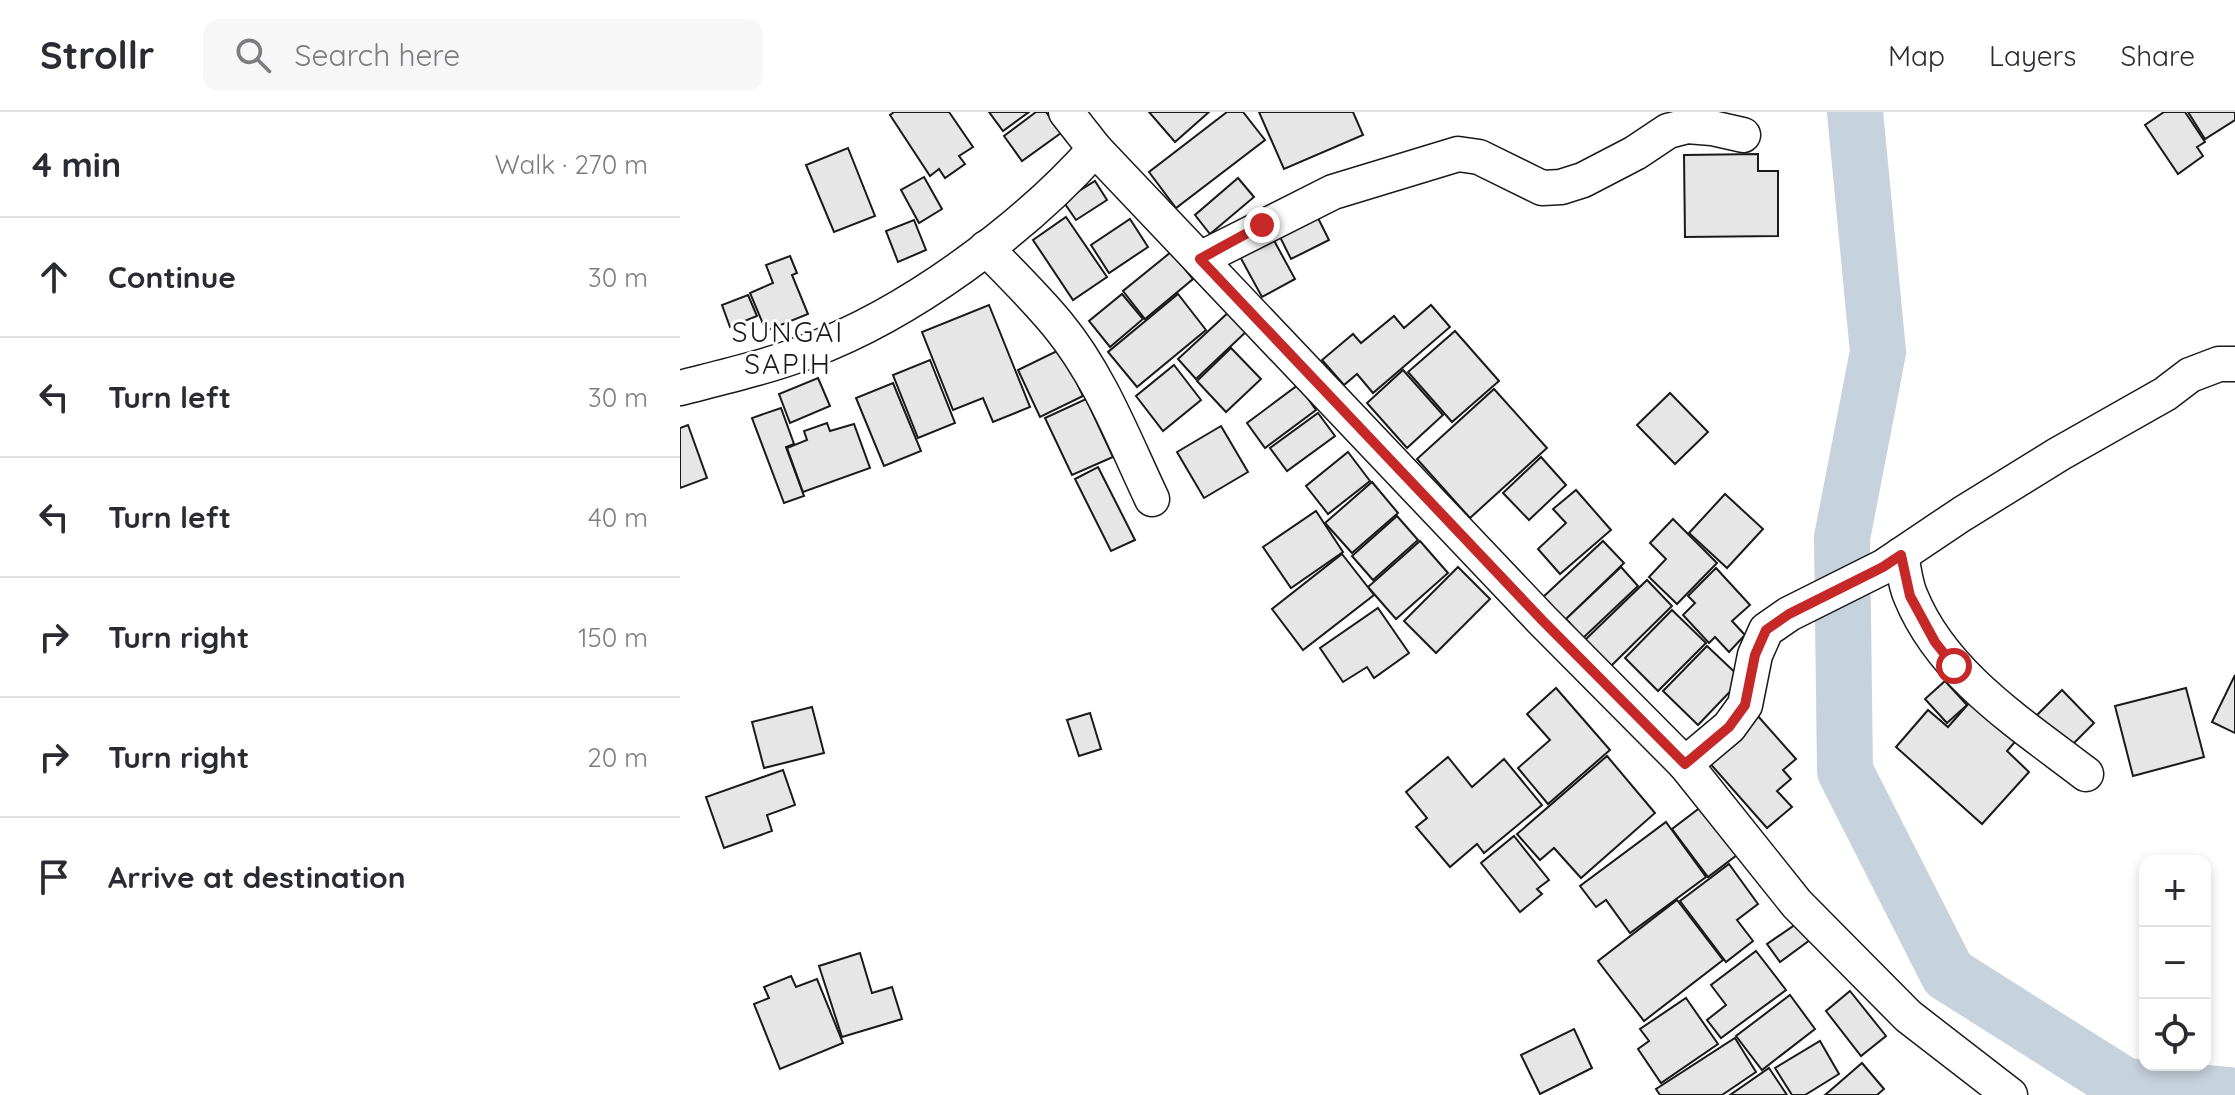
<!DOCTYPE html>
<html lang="en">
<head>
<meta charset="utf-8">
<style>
  :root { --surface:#fff; --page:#f7f7f7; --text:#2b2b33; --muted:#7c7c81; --line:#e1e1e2 }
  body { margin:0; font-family:Quicksand,sans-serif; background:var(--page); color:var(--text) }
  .controls { position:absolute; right:24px; bottom:24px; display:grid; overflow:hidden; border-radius:16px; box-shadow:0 4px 12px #0003 }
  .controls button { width:72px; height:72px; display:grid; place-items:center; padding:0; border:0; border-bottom:2px solid var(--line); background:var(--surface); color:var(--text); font:40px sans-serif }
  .stop { position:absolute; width:24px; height:24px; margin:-18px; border:6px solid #c62828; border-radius:50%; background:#fff }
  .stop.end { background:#c62828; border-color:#fff; box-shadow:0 2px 8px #0008 }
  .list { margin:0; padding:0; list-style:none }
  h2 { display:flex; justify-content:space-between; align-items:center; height:104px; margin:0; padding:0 32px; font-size:34px }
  h2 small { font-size:26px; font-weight:400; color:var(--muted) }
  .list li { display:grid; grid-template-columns:52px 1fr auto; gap:24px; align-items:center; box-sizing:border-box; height:120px; padding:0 32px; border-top:2px solid var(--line) }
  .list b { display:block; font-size:30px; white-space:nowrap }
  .list em { font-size:26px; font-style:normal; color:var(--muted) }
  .icon { flex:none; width:44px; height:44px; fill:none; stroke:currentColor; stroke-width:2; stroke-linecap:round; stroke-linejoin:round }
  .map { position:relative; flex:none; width:1555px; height:983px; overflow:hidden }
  header { display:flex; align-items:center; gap:48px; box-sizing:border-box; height:112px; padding:0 40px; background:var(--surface); border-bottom:2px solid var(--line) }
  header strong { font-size:38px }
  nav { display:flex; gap:44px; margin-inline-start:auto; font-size:28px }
  .search { width:560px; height:72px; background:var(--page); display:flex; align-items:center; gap:20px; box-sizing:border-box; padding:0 28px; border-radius:16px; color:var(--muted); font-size:30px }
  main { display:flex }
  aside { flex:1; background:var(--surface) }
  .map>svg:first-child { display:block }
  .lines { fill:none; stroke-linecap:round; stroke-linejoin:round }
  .river { stroke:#c6d2dc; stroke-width:56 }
  .building { fill:#e6e6e6; stroke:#1a1a1a; stroke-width:2 }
  .minor-casing { stroke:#1a1a1a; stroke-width:37 }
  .minor { stroke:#fff; stroke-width:34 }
  .route { stroke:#c62828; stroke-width:10 }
  .labels { text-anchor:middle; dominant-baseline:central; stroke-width:6; stroke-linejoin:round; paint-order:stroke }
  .quarter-label { font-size:28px; letter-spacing:2px; fill:#1a1a1a; stroke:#fff }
</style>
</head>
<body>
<header>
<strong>Strollr</strong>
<div class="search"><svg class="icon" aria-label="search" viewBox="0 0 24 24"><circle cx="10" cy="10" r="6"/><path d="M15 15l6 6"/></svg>Search here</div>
<nav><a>Map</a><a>Layers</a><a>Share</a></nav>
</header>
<main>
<aside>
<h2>4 min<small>Walk · 270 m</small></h2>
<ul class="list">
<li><svg class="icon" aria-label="ahead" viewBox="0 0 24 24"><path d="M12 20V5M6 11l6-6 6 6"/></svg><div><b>Continue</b></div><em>30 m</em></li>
<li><svg class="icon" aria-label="left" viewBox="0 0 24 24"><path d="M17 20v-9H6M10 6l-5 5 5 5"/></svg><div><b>Turn left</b></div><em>30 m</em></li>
<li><svg class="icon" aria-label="left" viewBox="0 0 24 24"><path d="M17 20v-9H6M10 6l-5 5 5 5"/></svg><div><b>Turn left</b></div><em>40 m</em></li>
<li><svg class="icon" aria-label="right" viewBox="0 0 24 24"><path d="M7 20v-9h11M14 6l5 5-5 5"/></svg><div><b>Turn right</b></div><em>150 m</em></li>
<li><svg class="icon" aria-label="right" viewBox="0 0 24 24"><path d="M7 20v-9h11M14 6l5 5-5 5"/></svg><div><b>Turn right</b></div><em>20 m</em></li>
<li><svg class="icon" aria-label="arrive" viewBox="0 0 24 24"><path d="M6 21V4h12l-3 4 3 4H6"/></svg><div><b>Arrive at destination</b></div></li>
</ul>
</aside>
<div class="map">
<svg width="1555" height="983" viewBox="0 0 1555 983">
  <rect width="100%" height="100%" fill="#fff"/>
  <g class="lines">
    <polyline class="river" points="1175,0 1198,240 1162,426 1165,659 1268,862 1445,974 1548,983"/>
  </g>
  <g class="building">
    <polygon points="214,0 269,0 293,35 279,44 285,52 265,66 259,57 250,64 210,3"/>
    <polygon points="309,0 349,0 323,19"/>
    <polygon points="356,0 366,0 381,21 342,49 324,24"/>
    <polygon points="469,0 529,0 495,30"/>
    <polygon points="547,0 563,0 585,28 496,96 469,60"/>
    <polygon points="579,0 673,0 683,23 604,57"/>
    <polygon points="1484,0 1505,0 1525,30 1517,35 1523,44 1498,62 1465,13"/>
    <polygon points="1508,0 1555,0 1555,8 1525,27"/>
    <polygon points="168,36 195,104 154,120 126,53"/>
    <polygon points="1078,42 1078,59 1098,59 1098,124 1005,125 1004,43"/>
    <polygon points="244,65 262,97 239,111 221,78"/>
    <polygon points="558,66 574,85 530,122 515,103"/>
    <polygon points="415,69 427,88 396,108 383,89"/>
    <polygon points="636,102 649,128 611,147 598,121"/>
    <polygon points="386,105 427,165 393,188 353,128"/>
    <polygon points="450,107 468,135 429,161 411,133"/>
    <polygon points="234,108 246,138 218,150 206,119"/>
    <polygon points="591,123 615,167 582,185 558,141"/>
    <polygon points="491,140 513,167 465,207 443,179"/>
    <polygon points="110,144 117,161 112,163 128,202 86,219 70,181 93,171 86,153"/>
    <polygon points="442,182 463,207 430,235 409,209"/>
    <polygon points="498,182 526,218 457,275 428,240"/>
    <polygon points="68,183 77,204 50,215 42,193"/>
    <polygon points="309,193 350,295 313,310 303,286 273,298 242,220"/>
    <polygon points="751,193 770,215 693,281 677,262 664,273 642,248 673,222 681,231 714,204 724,216"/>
    <polygon points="551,198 569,217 516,267 498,247"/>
    <polygon points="775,219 819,269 772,310 728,260"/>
    <polygon points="551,236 581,267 546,300 517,269"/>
    <polygon points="381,237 403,284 360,305 338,258"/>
    <polygon points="250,248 275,311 238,326 213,263"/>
    <polygon points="494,253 521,288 483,319 456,284"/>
    <polygon points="723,258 763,303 727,336 687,291"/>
    <polygon points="138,266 150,294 110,311 99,282"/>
    <polygon points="213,271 241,339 204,354 176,286"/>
    <polygon points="618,273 636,298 585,336 567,311"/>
    <polygon points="814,277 867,336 790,406 737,347"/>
    <polygon points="990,281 1028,320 995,352 957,313"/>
    <polygon points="406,287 433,345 392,363 365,306"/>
    <polygon points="101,296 114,332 106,335 124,384 104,391 72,306"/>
    <polygon points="638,301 655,324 607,359 590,336"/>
    <polygon points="147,311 150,319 174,312 190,356 123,380 107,336 127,328 124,319"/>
    <polygon points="8,313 27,366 0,376 0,316"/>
    <polygon points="541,314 568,360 524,386 497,340"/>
    <polygon points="668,340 690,369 648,402 626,374"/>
    <polygon points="861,345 886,373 849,408 823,381"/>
    <polygon points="418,355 455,428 431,439 395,367"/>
    <polygon points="692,370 718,401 672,441 645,411"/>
    <polygon points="896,378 931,418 880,462 858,437 886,411 873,397"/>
    <polygon points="1045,382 1083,417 1047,456 1009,421"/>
    <polygon points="636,399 663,440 611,476 583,435"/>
    <polygon points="717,404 738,428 693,468 672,444"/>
    <polygon points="993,407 1037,451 997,492 969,465 986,447 970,431"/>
    <polygon points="740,429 768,461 716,507 688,475"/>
    <polygon points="923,429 944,451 883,510 861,487"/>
    <polygon points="662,442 694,483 623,538 592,497"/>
    <polygon points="778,455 810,487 756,541 724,509"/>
    <polygon points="941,455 958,474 903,526 886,507"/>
    <polygon points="1036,456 1070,493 1052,509 1065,523 1049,540 1035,525 1029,531 1003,503 1015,491 1008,484"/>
    <polygon points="967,468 992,494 931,554 905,528"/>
    <polygon points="698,496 729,541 694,566 687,555 663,570 640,536"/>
    <polygon points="992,498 1026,531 978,579 945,546"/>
    <polygon points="1027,534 1062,567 1018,613 983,579"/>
    <polygon points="1555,563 1555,621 1532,610"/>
    <polygon points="1265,569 1287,593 1267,611 1245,587"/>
    <polygon points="876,576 930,638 868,692 838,656 870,628 847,602"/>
    <polygon points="1506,576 1524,645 1453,664 1435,594"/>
    <polygon points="1382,578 1414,611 1383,642 1351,609"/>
    <polygon points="1290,590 1341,623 1327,639 1349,660 1302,712 1216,635 1248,598 1268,615"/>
    <polygon points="132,595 144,641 84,656 72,610"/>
    <polygon points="410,601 421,637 399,644 387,608"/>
    <polygon points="1077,603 1116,647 1103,658 1111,667 1097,679 1112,695 1087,716 1027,648"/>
    <polygon points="927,644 975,701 901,766 874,736 860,748 837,722"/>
    <polygon points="768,645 792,675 824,647 862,693 804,741 797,732 770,755 736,715 747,706 726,680"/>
    <polygon points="103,658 115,693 87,703 92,719 44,736 26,685"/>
    <polygon points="1021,695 1057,743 1028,765 992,717"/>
    <polygon points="986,710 1026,765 950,821 926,788 916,795 900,774"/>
    <polygon points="834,724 869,768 857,777 862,782 840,800 801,751"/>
    <polygon points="1049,752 1078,792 1057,808 1073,829 1046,850 1000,789"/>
    <polygon points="997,788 1043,848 964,909 918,849"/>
    <polygon points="1122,808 1134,825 1100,850 1087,832"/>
    <polygon points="1076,839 1106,878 1041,926 1027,908 1046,893 1031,873"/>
    <polygon points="180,841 192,881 212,875 222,907 162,925 139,854"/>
    <polygon points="111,864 116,875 137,867 163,931 100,957 74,892 89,886 84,875"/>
    <polygon points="1170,879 1206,924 1181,944 1146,899"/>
    <polygon points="1110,883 1135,917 1082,958 1056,924"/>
    <polygon points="1006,886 1038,932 981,971 958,937 969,929 960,917"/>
    <polygon points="894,917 912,956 860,982 841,943"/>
    <polygon points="1055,926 1076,960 1042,983 980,983 976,977"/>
    <polygon points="1140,929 1159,962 1125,983 1112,983 1095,956"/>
    <polygon points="1182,951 1204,977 1197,983 1145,983"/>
    <polygon points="1089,956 1107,983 1050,983"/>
  </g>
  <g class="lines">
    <defs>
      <g id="minor">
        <polyline points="386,0 415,37 862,508 1005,652 1117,792 1228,904 1330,983"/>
        <path d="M306 136C330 161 356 186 378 213 420 264 444 328 472 387"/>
        <polyline points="520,147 653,80 778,42 799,45 862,76 881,75 903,68 955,41 988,19 1007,14 1032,16 1063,23"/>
        <path d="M0 276C43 265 87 255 129 239 229 202 344 117 415 37"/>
        <path d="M1221 443C1224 457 1225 472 1231 485 1263 563 1341 612 1406 662"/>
        <polyline points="1005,652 1049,615 1065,593 1075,543 1086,518 1109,502 1203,455 1282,402 1379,342 1485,282 1510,263 1539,252 1555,252"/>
      </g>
    </defs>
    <use href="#minor" class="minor-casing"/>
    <use href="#minor" class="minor"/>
  </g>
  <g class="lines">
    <polyline class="route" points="582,113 520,147 862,508 1005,652 1049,615 1065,593 1075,543 1086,518 1109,502 1203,455 1221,443 1230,484 1255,530 1274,554"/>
  </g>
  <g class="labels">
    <g class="quarter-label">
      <text x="108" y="219">SUNGAI<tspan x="108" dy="32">SAPIH</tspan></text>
    </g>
  </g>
</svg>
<div class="controls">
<button>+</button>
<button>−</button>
<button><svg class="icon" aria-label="locate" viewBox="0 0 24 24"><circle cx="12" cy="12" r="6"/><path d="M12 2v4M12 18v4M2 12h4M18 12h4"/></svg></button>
</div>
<div class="stop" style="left:1274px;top:554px"></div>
<div class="stop end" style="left:582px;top:113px"></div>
</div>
</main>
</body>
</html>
